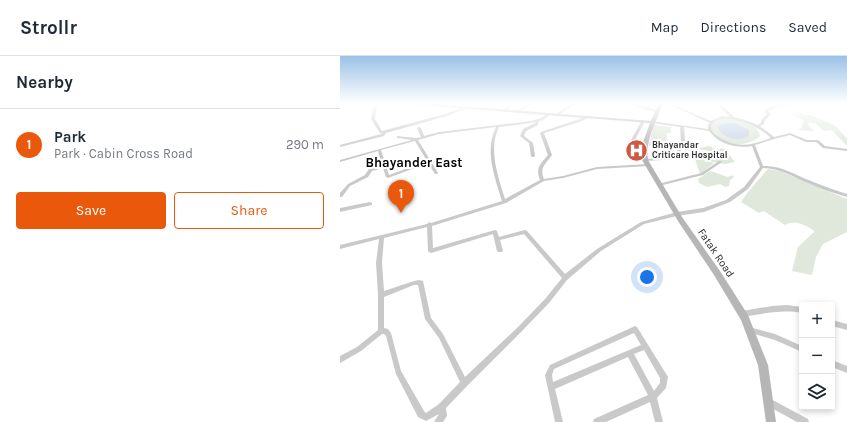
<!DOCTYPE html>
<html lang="en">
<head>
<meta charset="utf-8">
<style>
  :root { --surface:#fff; --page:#f6f6f7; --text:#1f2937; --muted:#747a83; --line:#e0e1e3; --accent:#ea580c }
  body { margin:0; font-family:Karla,sans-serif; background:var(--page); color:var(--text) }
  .controls { position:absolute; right:12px; bottom:12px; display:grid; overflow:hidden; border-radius:4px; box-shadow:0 2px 6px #0003 }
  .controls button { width:36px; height:36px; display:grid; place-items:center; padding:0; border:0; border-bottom:1px solid var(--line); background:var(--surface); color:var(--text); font:20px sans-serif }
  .you { position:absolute; left:307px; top:221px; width:14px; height:14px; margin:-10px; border:3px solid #fff; border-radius:50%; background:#1a73e8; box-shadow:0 0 0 6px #1a73e833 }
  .badge { display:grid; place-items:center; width:26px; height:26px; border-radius:50%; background:var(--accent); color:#fff; font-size:13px; font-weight:700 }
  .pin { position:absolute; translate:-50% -33px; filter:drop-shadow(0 1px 2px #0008) }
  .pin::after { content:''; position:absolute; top:21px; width:14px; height:12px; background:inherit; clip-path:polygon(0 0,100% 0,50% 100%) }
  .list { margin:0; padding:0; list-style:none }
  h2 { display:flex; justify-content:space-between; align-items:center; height:52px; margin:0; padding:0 16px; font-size:17px }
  h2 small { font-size:13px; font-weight:400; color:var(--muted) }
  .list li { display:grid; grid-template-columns:26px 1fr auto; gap:12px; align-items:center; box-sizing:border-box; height:72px; padding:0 16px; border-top:1px solid var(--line) }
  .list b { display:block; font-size:15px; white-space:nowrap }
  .list p { margin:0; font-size:13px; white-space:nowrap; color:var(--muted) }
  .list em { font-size:13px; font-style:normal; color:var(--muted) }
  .actions { display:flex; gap:8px; padding:12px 16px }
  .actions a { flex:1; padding:9px 0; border:1px solid var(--accent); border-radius:4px; text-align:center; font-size:14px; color:var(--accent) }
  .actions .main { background:var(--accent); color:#fff }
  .icon { flex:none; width:22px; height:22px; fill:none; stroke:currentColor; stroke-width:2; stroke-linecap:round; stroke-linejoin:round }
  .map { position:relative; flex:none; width:507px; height:366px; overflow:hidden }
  header { display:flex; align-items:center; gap:24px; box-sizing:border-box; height:56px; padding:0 20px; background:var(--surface); border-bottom:1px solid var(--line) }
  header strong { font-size:19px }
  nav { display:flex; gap:22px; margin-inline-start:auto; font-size:14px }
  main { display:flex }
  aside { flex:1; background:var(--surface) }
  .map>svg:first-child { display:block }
  .green { fill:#dfe8db }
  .water { fill:#c9d5e6 }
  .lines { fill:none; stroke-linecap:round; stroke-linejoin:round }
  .street { fill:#c9c9c9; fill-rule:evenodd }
  .secondary { fill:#b6b6b6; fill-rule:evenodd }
  .labels { text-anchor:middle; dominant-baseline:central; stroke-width:4; stroke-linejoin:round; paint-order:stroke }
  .far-poi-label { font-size:9px; font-weight:bold; fill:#2c2c2c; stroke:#fff; text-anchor:start }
  .street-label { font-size:11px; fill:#2c2c2c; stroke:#fff }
  .far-district-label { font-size:13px; font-weight:bold; fill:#000; stroke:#fff }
</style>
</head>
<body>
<header>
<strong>Strollr</strong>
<nav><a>Map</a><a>Directions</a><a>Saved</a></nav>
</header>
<main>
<aside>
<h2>Nearby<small></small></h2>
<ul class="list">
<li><span class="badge">1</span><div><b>Park</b><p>Park · Cabin Cross Road</p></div><em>290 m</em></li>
</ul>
<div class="actions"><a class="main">Save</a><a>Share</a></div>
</aside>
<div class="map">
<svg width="507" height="366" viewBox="0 0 507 366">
  <rect width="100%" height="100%" fill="#fff"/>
  <g class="green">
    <polygon points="453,55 464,59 470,59 494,69 507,82 507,90 492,74 484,75 475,67 469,66 467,68 474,75 457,74 462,72 463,64 451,58 460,59"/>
    <path d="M382 62C395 62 418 65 420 80 408 92 386 90 374 78 372 77 371 72 370 70L376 64Z"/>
    <polygon points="313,69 331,71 331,77 327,77 326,92 309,90"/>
    <polygon points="370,90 376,94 383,92 395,106 385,108 367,105 374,107 360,118 353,97 357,94 360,95 365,95 371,101 364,105 366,106 373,101 366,94 361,94 359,92"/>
    <path d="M428 113 440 115 507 143V176L483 188 476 201 472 219 452 215 458 191 474 176 473 174C465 169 455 163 445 169L424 155 419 157 401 146C409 134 418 124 428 113Z"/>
    <polygon points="370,115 388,121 392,119 394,121 390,124 389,130 385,131 380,128 367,131 359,127 358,123"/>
  </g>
  <path class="water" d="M394 67 409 74V80C400 86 383 83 378 72 381 66 388 67 394 67Z"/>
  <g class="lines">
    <g class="street">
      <polygon points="34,47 37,47 35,63 42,75 105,58 124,51 127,52 107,60 46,77 44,80 0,91 0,89 41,78 42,77 40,77 31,63"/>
      <polygon points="170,47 173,47 166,56 164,56 163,55"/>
      <polygon points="191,47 195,47 177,57 174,56"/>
      <polygon points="233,47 237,47 217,60 214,59"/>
      <polygon points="287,47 292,47 307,51 310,47 312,47 310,52 319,55 317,56 307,54"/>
      <path d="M326 47H329L371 65 383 60 390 61 376 47H380L394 61 405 64 418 69 421 67V64L427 58 424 55 425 54 439 48 460 47 459 48 440 50 428 55 431 58 425 64 424 68 420 70 434 81 450 77 467 84H478L485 90 507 93V95L483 92 476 86H466L450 79 434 83 415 89 423 110C441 109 455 119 471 125 483 130 495 134 507 138V141C494 137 481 133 468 127 453 121 440 112 423 112L408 133 390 146 364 156 337 160 304 168 261 195 227 224 209 247 183 274 127 330 106 352 107 360 103 366H94L99 358 86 365 78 361 56 318 46 280 44 278H42L21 295 0 307V300L17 291 38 274V239L36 207 39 183 0 193V189L79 170 87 168 89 166 91 167 162 145C155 122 144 94 156 71L99 78 78 84 98 117 97 118H95L88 107 48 122 46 121 43 112 32 115 28 121 10 130 2 141H0V137L8 128 25 119 29 113 42 109 38 95 0 106V104L72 84 58 82H57V80L77 82 81 81 77 72 79 71 81 72 84 80 99 76 191 65 201 62 208 57H210V59L203 64 199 65 198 69 186 75 184 80 193 87 195 100 194 101H192L191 100 189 87 180 80 183 73 195 67 196 66 191 67 159 71C148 93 158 121 165 143L200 124C195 111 201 108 208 99L200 77 201 76 240 63 245 60H247V62L242 65 204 77 212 99C206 108 199 111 204 123L223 120 257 111 308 108H309V110L257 113 223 122 204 125 166 147 92 170 93 192 155 174 157 175 159 181 185 174 187 175 225 218 257 193 301 166 337 156 363 152 386 144 404 131 420 111 412 90C397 93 378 88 369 75L344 71 345 85 342 88 339 103 304 105V103H305L336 101 338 88 341 85 340 71 312 67H311V65L368 73V69L370 67ZM383 62C402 64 417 69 431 82 412 89 398 93 379 81 374 78 371 75 371 69L375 65ZM75 85 87 105 49 119 41 94ZM87 171 88 195 89 196 91 197 153 178 157 195 158 196H162L163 195 160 184 184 178 222 222 205 243 179 270 125 321 103 278 91 262 83 225 79 224 74 225 44 235 42 207 44 182ZM74 229H78L85 263 99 282 120 326 99 348 86 357 84 355 61 315 51 277 48 273 44 272V241Z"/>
      <polygon points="302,64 305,65 295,84 292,85 291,84"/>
      <polygon points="379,105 380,105 382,106 363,119 319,130 317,129 318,128 361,117"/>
      <polygon points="30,146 32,147 32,149 0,156 0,152"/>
      <path d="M447 249 462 251V257C442 253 422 258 402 261L400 260 399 258 400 256 402 255 432 250Z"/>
      <polygon points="492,264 507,268 507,274 492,270"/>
      <path d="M295 270 297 271 328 321 326 332 317 342 323 366H315L310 346 266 366H253L254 363 308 339 288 301 215 333 223 366H215L205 319 210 309ZM294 277 301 289 213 326 212 319 214 313ZM304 294 320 322V327L314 335 294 298Z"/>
      <polygon points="409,271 435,278 462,290 462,296 435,284 407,276 406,274 407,272"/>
      <polygon points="492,304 507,310 507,317 492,311"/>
      <polygon points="429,342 468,363 469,366 457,366 426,349 425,346 426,343"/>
    </g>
    <path class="secondary" d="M64 47H80L311 65 319 47H323C317 66 305 82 308 104L342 161 380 215 408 259 428 309 436 366H426L418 309 401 264 374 219 338 165 302 104V89L310 67 66 48Z"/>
  </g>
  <linearGradient id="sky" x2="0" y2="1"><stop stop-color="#9bc1e7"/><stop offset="0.48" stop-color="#fff"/><stop offset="1" stop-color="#fff" stop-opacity="0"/></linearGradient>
  <rect width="507" height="98" fill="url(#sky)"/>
  <defs>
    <symbol id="hospital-disc" viewBox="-11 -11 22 22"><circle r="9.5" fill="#d05742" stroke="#fff"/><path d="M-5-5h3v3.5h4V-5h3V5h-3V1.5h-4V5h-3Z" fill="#fff"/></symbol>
  </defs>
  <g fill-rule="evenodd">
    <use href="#hospital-disc" x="284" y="82" width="25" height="25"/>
  </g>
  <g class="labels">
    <g class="far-poi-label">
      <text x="312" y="89">Bhayandar<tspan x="312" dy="10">Criticare Hospital</tspan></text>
    </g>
    <g class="street-label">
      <text transform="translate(376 197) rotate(56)">Fatak Road</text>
    </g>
    <g class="far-district-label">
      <text x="74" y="106">Bhayander East</text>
    </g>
  </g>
</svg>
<div class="controls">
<button>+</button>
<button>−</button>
<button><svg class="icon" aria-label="layers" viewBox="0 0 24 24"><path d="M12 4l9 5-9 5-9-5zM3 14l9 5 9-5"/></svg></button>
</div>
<div class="you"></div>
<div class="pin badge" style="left:61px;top:157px">1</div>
</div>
</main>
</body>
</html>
